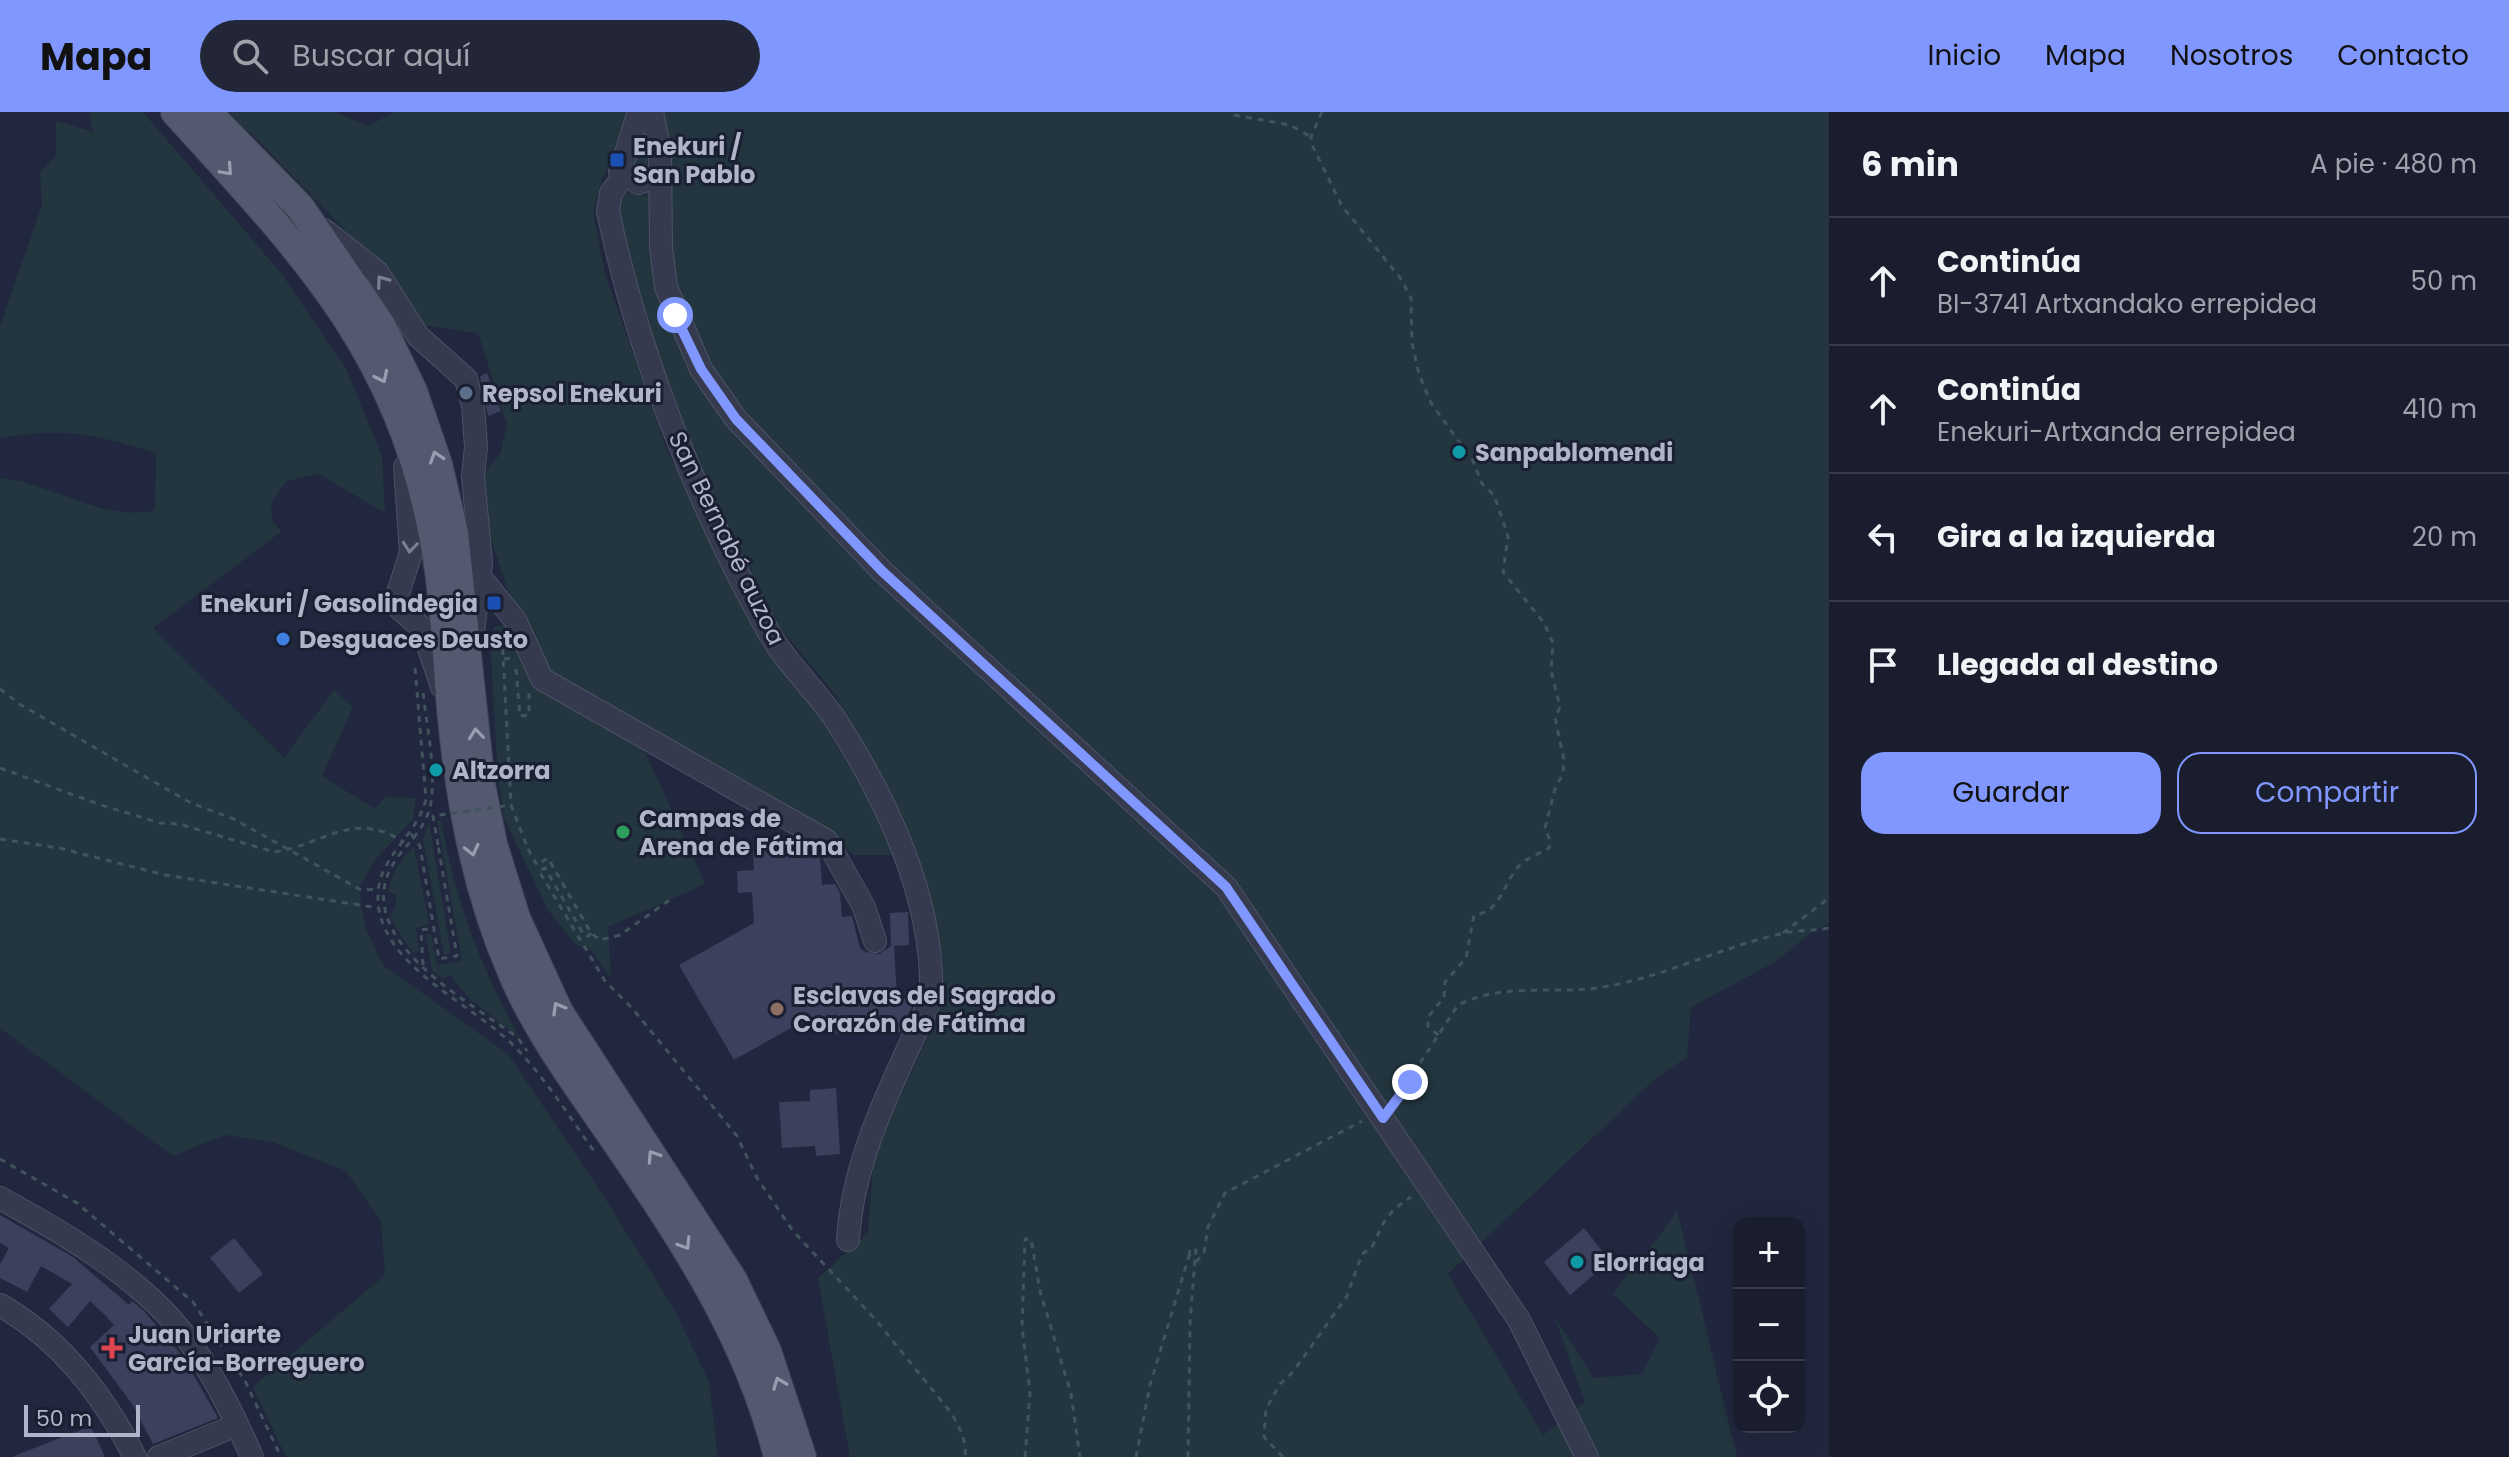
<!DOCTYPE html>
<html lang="es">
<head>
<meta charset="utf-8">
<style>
  :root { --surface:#191d2e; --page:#222636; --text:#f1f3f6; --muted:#9fa2aa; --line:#373b4a; --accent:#8097ff }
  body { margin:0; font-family:Poppins,sans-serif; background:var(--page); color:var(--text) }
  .controls { position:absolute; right:24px; bottom:24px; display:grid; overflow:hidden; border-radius:16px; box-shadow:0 8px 32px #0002 }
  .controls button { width:72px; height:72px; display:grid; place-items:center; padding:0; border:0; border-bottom:2px solid var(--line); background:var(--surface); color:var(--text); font:40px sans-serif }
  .scale { position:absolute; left:24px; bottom:20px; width:116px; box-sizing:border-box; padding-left:8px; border:4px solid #b1b5c9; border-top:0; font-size:22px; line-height:28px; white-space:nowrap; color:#b1b5c9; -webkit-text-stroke:6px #1a1f32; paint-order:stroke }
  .stop { position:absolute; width:24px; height:24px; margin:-18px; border:6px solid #8097ff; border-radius:50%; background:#fff }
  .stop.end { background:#8097ff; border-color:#fff; box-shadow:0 2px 8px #0008 }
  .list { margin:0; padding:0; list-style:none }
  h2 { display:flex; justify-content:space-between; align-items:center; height:104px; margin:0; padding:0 32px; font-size:34px }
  h2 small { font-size:26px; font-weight:400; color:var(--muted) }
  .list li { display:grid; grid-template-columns:52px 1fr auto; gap:24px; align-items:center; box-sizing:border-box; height:128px; padding:0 32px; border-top:2px solid var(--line) }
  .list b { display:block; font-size:30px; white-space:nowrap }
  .list p { margin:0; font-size:26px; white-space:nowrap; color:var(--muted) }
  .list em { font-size:26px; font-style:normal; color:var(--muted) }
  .actions { display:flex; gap:16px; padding:24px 32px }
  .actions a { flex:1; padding:18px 0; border:2px solid var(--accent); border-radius:24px; text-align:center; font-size:28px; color:var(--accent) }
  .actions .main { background:var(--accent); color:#111 }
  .icon { flex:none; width:44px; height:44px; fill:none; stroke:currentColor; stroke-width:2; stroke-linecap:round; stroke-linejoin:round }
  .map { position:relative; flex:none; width:1829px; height:1345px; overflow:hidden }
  header { display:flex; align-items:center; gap:48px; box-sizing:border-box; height:112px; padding:0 40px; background:var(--accent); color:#111 }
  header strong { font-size:38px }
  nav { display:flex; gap:44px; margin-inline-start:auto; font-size:28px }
  .search { width:560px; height:72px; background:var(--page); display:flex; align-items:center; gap:20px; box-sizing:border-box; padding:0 28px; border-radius:44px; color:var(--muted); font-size:30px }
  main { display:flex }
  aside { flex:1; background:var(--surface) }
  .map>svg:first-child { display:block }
  .green { fill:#23363f }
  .building { fill:#3b415c }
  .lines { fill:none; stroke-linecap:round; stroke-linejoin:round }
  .minor-casing { stroke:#4d5265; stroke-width:24 }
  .major-casing { stroke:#3e4356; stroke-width:30 }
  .path { stroke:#41535c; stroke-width:3; stroke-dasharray:6 6; stroke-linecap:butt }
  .minor { stroke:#353a4e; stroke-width:22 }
  .major { stroke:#53596e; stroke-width:28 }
  .path-bridge { stroke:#41535c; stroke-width:3; stroke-dasharray:6 6; stroke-linecap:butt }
  .oneway { stroke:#9a9eb2 }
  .oneway2 { stroke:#797e92 }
  .route { stroke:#8097ff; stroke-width:10 }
  .transit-dot { fill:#1a4fb4; stroke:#1a1f32; stroke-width:3 }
  .service-dot { fill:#5c6f8a; stroke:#1a1f32; stroke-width:3 }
  .culture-dot { fill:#0f9aa8; stroke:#1a1f32; stroke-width:3 }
  .shop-dot { fill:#3f7fe0; stroke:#1a1f32; stroke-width:3 }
  .leisure-dot { fill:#2e9e5b; stroke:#1a1f32; stroke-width:3 }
  .education-dot { fill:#8d6e63; stroke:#1a1f32; stroke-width:3 }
  .health-dot { fill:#e0444e; stroke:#1a1f32; stroke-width:3 }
  .labels { text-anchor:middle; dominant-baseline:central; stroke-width:6; stroke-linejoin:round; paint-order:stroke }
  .poi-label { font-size:24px; font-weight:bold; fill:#b1b5c9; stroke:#1a1f32; text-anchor:start }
  .street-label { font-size:24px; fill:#b1b5c9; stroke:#1a1f32 }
</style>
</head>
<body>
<header>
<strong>Mapa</strong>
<div class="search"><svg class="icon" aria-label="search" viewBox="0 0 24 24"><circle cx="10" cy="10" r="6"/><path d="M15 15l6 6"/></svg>Buscar aquí</div>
<nav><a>Inicio</a><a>Mapa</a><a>Nosotros</a><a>Contacto</a></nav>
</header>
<main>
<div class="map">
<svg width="1829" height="1345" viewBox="0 0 1829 1345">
  <rect width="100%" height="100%" fill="#21273e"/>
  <g class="green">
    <path d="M89 0H143L281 161 346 257 382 344 385 401 319 362 287 369 271 390 273 411 282 419 153 516 284 646 334 578 353 595 322 664 375 697 385 685 416 686 413 707 375 748 359 776 365 815 383 853 508 942 603 1083 674 1197 709 1270 718 1345H286L253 1275 385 1163 381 1109 346 1059 273 1030 225 1023 173 1044 0 916V366C51 370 102 411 155 398L156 341C92 322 67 315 0 326V214L42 93 40 61 56 44V9L93 20Z"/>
    <path d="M214 0H335L368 14 395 0H1829V811L1812 820 1775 850 1691 895 1687 945 1654 968 1448 1162 1543 1323 1585 1290 1554 1204 1594 1266 1642 1262 1660 1226 1613 1182C1634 1152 1659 1129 1677 1098L1737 1345H850L818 1166 868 1121 874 1042 934 911 943 850 924 772 902 713 837 585 764 496 679 311 635 188 618 93 626 81 647 84 625 22 602 67 593 100 605 162 667 338 763 535 814 596 870 688 893 743H854L825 721 547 567 507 476 485 408V361L500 342 507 313 478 221 410 211 368 142 253 23Z"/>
    <polygon points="504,513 538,575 643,635 705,772 608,815 611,867 592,839 574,831 548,798 504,706 498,665 490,529 494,515"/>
    <path d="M441 708C455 788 480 855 520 926L469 886 450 863 443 867 432 859 426 823 431 822 437 853 462 849 437 709Z"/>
    <polygon points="429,709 451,842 444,843 423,727"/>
    <path d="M414 735 429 812 416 816 419 840 413 841 389 805 396 794V783L388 779C392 762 400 746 414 735Z"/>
  </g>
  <g class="building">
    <polygon points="487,261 501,299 488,304 480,264"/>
    <polygon points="813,737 820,746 822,773 835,772 840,781 842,805 852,804 860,836 866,840 879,842 891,834 890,801 908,800 909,833 894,834 897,887 916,886 900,920 830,922 829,905 807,907 734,948 679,853 754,811 752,780 738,781 737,759 754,758 753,740"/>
    <polygon points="836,976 840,1042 816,1044 815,1034 782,1036 779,990 810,989 810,978"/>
    <polygon points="0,1103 73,1145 129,1193 132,1189 144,1199 184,1246 218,1306 153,1332 132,1292 90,1235 114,1213 104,1202 90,1189 68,1215 49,1197 72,1172 41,1154 27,1180 0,1166 0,1152 9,1136 0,1131"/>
    <polygon points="1584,1116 1610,1149 1570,1183 1544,1150"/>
    <polygon points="234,1126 263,1162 239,1181 210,1146"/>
    <polygon points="91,1314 105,1345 14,1345 14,1344"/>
  </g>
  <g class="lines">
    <defs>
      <g id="minor">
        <polyline points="652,0 660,39 661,135 666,175 701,257 736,307 882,459 1226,775 1519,1208 1587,1345"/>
        <path d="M622 66 611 81 608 99C637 240 697 391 767 517 785 550 812 574 833 604 886 685 935 788 931 886 897 964 853 1041 848 1128"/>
        <polyline points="622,66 620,60 639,0"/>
        <polyline points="638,71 651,67 661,58"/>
        <polyline points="324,118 377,160 418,224 466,267 473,294 476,335 473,364 481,451 472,530"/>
        <polyline points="405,355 411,441 397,484 399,496 422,516 442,575"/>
        <polyline points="456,425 480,465 515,508 542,567 827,729 864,795 875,829"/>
        <path d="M0 1086C57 1117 127 1158 171 1207 206 1246 231 1297 252 1345"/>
        <path d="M0 1193C60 1227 104 1284 135 1345"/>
        <polyline points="159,1345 225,1318"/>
      </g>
      <g id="major">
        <path d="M175 0C297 135 395 231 432 418 445 480 446 544 452 607 461 696 477 781 513 863 538 921 577 973 612 1024 681 1125 748 1224 778 1345"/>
        <polyline points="207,0 300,95 381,213 413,279 438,352 454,421 481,673 493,732 516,806 559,900 733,1168 767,1239 802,1345"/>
      </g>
    </defs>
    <use href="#minor" class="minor-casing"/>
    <use href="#major" class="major-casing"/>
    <g class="path">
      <path d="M1322 0 1311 25 1312 33 1342 94 1401 167 1411 186 1412 231 1419 262 1431 291 1473 349 1482 372 1494 383 1508 424 1503 460 1544 511 1553 531 1551 559 1560 595 1555 606 1564 648 1563 661 1555 677 1545 716 1550 728 1549 736C1540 741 1527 746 1520 753 1502 771 1503 799 1474 803L1466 846 1445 870 1444 885 1429 904 1428 914 1439 924"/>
      <polyline points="1234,3 1290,13 1311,25"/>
      <polyline points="502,525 511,693"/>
      <polyline points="504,547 514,546"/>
      <path d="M415 556 426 687C418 723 379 744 378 782 375 853 473 891 515 935 546 967 571 1007 596 1042"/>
      <polyline points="516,557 520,604 529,603 529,580"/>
      <polyline points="0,577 21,593 191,691 234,707 361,778 379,777"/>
      <path d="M423 581C427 616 436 656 431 690 426 722 399 735 388 762 360 833 472 891 518 926L527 939"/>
      <path d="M0 656 101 693 160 711 179 712 274 740C324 733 352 697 404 730"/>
      <polyline points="411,722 420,734 439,847 457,844 438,733"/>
      <polyline points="0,727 59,736 165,763 379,796"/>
      <polyline points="528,737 537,753 548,746 591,821 600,828 620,823 674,785"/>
      <polyline points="591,821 589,824 584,823 545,756 539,759 605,869 632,896 737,1024 757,1066 793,1119 875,1207 952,1302 963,1323 966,1345"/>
      <polyline points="1783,821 1829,786"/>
      <polyline points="423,853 421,818 434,816"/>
      <path d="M1394 991 1458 893C1505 869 1559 884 1609 874 1668 863 1722 835 1780 822 1796 818 1813 819 1829 816"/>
      <polyline points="0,1047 77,1091 193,1190 245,1269 281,1345"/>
      <polyline points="1189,1144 1190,1137 1196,1138 1195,1145"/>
      <polyline points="1196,1150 1204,1141 1208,1115 1225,1081 1362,1009"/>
      <polyline points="1025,1345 1030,1281 1022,1215 1025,1127 1031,1127 1040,1179 1071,1282 1080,1345"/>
      <polyline points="1136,1345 1150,1273 1189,1144 1195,1146 1190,1212 1188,1345"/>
      <polyline points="1283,1345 1264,1325 1266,1297 1280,1272 1293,1260 1347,1184 1362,1142 1372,1135 1384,1110 1394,1097 1411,1085"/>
    </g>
    <use href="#minor" class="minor"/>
    <use href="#major" class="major"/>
    <polyline class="path-bridge" points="438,733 433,704 511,693 528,737"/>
  </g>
  <defs><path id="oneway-chevron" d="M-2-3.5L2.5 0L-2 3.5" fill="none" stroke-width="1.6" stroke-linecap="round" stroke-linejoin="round" transform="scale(2)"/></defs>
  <g class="oneway">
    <use href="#oneway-chevron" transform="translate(227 58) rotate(48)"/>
    <use href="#oneway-chevron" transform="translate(382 265) rotate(64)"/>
    <use href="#oneway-chevron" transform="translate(436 345) rotate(-108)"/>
    <use href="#oneway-chevron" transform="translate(476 622) rotate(-96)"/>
    <use href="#oneway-chevron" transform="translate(472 738) rotate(77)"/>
    <use href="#oneway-chevron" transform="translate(558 896) rotate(-120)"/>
    <use href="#oneway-chevron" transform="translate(653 1044) rotate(-123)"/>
    <use href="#oneway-chevron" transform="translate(685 1132) rotate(58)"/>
    <use href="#oneway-chevron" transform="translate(779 1271) rotate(-111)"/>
  </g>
  <g class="oneway2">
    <use href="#oneway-chevron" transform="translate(382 169) rotate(-126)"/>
    <use href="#oneway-chevron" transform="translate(410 435) rotate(96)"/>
  </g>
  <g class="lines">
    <polyline class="route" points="675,203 701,257 736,307 882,459 1226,775 1383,1006 1410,970"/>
  </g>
  <g class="transit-dot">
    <rect x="609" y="40" width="16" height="16" rx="4"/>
    <rect x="486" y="483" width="16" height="16" rx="4"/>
  </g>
  <circle class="service-dot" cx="466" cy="281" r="8"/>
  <g class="culture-dot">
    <circle cx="1459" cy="340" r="8"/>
    <circle cx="436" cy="658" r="8"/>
    <circle cx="1577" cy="1150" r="8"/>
  </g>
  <circle class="shop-dot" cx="283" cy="527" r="8"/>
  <circle class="leisure-dot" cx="623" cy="720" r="8"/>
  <circle class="education-dot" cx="777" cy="897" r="8"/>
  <path class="health-dot" d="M108 1224h8v8h8v8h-8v8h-8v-8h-8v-8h8z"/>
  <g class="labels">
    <g class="poi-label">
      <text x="633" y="34">Enekuri /<tspan x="633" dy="28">San Pablo</tspan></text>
      <text x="482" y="281">Repsol Enekuri</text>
      <text x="1475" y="340">Sanpablomendi</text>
      <text x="478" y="491" text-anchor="end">Enekuri / Gasolindegia</text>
      <text x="299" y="527">Desguaces Deusto</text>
      <text x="452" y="658">Altzorra</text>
      <text x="639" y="706">Campas de<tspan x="639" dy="28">Arena de Fátima</tspan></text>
      <text x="793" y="883">Esclavas del Sagrado<tspan x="793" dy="28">Corazón de Fátima</tspan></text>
      <text x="1593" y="1150">Elorriaga</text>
      <text x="128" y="1222">Juan Uriarte<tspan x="128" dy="28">García-Borreguero</tspan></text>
    </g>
    <g class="street-label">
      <text transform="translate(727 426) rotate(64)">San Bernabé auzoa</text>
    </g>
  </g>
</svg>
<div class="controls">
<button>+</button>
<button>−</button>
<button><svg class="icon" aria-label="locate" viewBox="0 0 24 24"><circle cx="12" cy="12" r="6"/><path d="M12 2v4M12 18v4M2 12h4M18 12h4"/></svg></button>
</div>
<div class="scale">50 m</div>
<div class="stop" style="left:675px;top:203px"></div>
<div class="stop end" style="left:1410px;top:970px"></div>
</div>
<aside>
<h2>6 min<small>A pie · 480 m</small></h2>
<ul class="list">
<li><svg class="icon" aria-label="ahead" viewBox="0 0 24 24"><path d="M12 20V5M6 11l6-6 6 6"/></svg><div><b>Continúa</b><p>BI-3741 Artxandako errepidea</p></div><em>50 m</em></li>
<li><svg class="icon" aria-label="ahead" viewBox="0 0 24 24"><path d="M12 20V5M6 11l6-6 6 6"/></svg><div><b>Continúa</b><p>Enekuri-Artxanda errepidea</p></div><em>410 m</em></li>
<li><svg class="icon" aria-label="left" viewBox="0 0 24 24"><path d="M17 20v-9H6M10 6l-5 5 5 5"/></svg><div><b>Gira a la izquierda</b></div><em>20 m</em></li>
<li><svg class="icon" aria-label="arrive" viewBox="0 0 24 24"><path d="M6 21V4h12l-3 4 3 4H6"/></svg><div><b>Llegada al destino</b></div></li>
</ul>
<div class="actions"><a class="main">Guardar</a><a>Compartir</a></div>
</aside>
</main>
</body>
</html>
